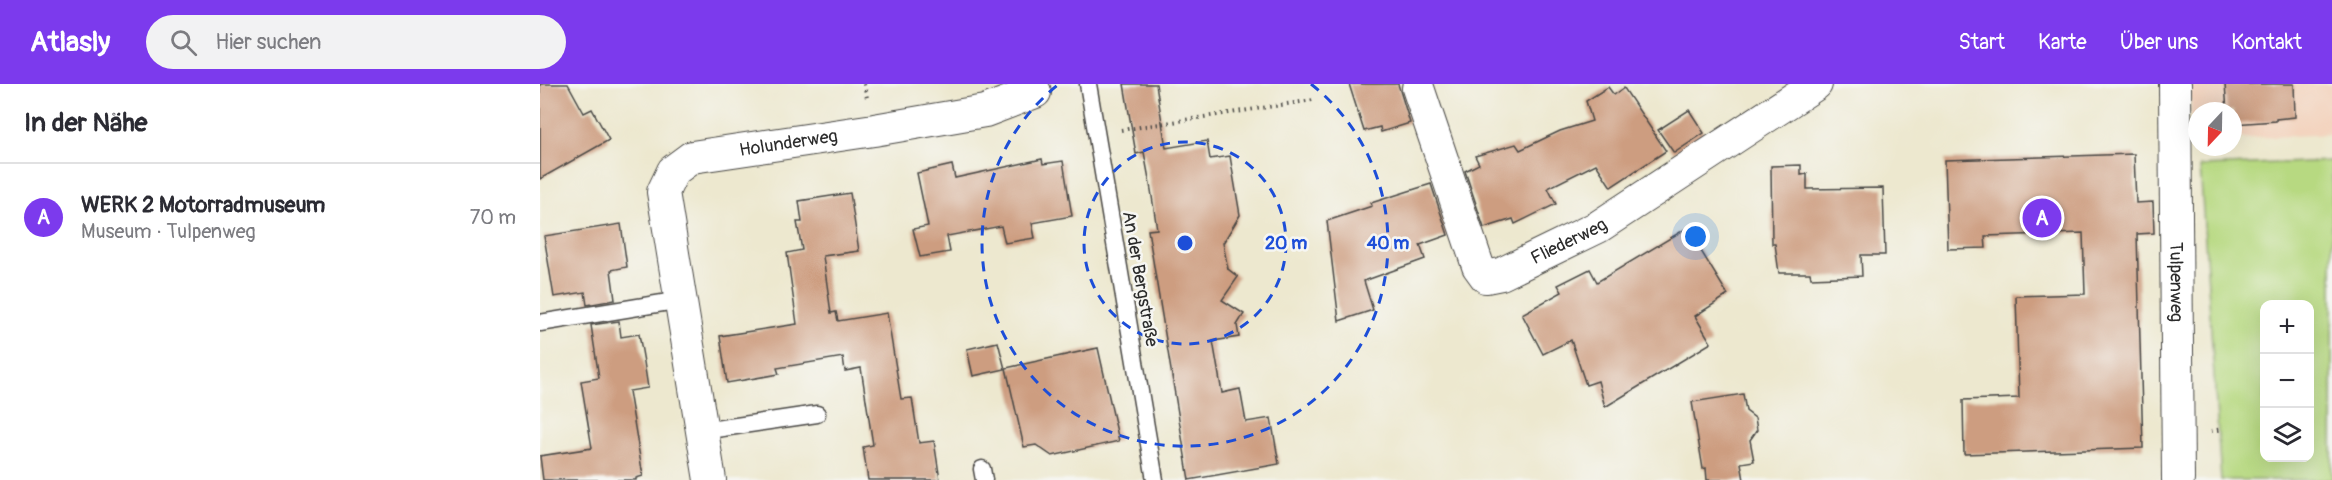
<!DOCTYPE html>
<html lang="de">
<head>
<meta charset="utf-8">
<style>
  :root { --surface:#fff; --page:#f2f2f3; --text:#2b2b33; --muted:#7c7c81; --line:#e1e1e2; --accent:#7c3aed }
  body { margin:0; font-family:Pangolin,sans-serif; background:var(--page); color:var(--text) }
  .controls { position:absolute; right:18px; bottom:18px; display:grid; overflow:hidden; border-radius:12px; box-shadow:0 6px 24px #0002 }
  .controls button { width:54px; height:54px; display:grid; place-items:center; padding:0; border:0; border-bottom:2px solid var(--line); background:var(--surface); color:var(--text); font:30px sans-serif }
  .compass { position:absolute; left:1648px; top:18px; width:54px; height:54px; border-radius:50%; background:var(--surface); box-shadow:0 6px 24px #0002; rotate:202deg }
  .you { position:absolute; left:1156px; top:153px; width:21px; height:21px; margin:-15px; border:4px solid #fff; border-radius:50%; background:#1a73e8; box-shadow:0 0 0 9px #1a73e833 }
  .badge { display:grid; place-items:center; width:39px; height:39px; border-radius:50%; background:var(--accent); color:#fff; font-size:20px; font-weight:700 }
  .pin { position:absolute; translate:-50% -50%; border:3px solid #fff; box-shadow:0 2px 6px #0006 }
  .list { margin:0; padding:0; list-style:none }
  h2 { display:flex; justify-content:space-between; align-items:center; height:78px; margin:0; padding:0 24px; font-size:26px }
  h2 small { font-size:20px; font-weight:400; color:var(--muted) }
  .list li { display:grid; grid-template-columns:39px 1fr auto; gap:18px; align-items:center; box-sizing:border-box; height:108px; padding:0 24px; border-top:2px solid var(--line) }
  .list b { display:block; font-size:22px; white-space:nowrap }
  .list p { margin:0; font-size:20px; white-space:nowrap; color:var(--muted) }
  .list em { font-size:20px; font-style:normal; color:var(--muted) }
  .icon { flex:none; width:33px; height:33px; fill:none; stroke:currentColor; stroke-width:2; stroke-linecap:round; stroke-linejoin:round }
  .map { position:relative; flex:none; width:1792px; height:396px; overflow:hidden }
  header { display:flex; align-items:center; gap:36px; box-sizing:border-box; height:84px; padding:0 30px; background:var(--accent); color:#fff }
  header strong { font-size:28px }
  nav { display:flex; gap:33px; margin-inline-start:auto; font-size:21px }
  .search { width:420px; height:54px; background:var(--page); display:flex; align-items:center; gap:15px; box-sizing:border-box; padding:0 21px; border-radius:33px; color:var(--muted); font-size:22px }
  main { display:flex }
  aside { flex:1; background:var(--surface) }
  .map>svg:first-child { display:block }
  .built { fill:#f3d4bf }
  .green { fill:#b7d981; stroke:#718256; stroke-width:1.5; fill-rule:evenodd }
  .building { fill:#cd9d80 }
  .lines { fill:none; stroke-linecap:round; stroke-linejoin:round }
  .lane-casing { stroke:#484744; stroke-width:19 }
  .street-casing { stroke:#484744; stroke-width:34 }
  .path { stroke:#484744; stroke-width:4; stroke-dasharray:1.5 4.5; stroke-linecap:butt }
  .lane { stroke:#fff; stroke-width:16 }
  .street { stroke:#fff; stroke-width:32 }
  .ring { fill:none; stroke:#1d4ed8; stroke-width:3; stroke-dasharray:10 8 }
  .labels { text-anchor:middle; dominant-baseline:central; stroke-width:5; stroke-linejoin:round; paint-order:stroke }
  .street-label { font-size:18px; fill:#2b2b2b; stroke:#f6f6f2 }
  .centre { fill:#1d4ed8; stroke:#f6f6f2; stroke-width:3 }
  .ring-label { font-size:18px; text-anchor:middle; font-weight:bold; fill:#1d4ed8; stroke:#f6f6f2; stroke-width:5; stroke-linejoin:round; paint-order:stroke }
</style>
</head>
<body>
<header>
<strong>Atlasly</strong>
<div class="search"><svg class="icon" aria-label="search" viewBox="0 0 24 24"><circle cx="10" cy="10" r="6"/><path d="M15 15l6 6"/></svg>Hier suchen</div>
<nav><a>Start</a><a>Karte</a><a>Über uns</a><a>Kontakt</a></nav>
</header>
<main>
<aside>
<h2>In der Nähe<small></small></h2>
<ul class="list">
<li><span class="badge">A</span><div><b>WERK 2 Motorradmuseum</b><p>Museum · Tulpenweg</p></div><em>70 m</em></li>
</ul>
</aside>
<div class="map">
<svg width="1792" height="396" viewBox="0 0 1792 396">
  <rect width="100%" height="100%" fill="#f6f6f2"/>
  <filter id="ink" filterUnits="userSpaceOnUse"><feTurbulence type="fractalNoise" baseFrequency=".0167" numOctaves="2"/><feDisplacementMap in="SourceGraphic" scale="12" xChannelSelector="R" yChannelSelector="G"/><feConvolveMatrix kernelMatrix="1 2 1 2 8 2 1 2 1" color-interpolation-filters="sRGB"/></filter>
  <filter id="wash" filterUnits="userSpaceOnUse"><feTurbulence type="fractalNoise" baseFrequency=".008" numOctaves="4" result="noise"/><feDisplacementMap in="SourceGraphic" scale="24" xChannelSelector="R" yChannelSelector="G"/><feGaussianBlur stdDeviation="1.35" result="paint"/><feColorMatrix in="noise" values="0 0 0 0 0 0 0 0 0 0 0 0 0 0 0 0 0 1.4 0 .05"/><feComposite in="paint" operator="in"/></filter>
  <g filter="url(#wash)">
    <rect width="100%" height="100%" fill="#ede8cf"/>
    <polygon class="built" points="1651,0 1792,0 1792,50 1693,55 1693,27 1657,27 1657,56 1651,56"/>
    <path class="green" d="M1792 77V396H1681L1660 82ZM1724 220H1770V374H1724Z"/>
    <g id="blocks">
      <g class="building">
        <polygon points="0,0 28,0 44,29 52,25 69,56 0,95"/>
        <polygon points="584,0 616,0 626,64 667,57 670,75 690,72 700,131 683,159 688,185 698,193 682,216 704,230 697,241 699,253 673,257 682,309 700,305 706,338 731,334 739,380 649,396 608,146 617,145 611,106 604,68 596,70"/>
        <polygon points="809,0 858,0 870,39 841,48 840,43 824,47"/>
        <polygon points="1685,0 1754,0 1755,33 1736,35 1736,37 1693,40 1693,27 1687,27"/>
        <polygon points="1068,3 1074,11 1084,4 1126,67 1071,103 1056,80 1008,104 1016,120 975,140 973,135 944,144 925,87 939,80 935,72 976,60 980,66 1020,47 1052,37 1046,17"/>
        <polygon points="1149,26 1164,49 1134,69 1118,46"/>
        <polygon points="1594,70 1596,119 1613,118 1614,149 1597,150 1603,364 1424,370 1423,316 1479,314 1476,212 1545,210 1543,149 1445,152 1446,164 1408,165 1405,76"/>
        <polygon points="502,75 503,80 523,77 532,132 492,139 495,154 465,159 461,142 407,152 410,168 380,173 373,145 388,142 377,89 412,81 415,94"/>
        <polygon points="1261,81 1261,91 1267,90 1267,105 1343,104 1345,171 1321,171 1322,192 1271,194 1270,189 1239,189 1235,160 1232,160 1231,82"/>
        <polygon points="891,100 908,151 880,161 885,175 824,197 833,226 799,237 787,137 832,122 831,119"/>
        <polygon points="310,109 319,167 283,172 291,229 296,228 298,237 347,229 361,315 372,314 379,359 394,357 400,396 328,396 323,363 333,361 321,284 305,287 303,273 237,284 239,290 187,299 180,252 257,240 247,169 262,166 257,138 262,138 259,117"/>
        <polygon points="81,140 87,183 71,186 75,216 47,221 45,208 14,213 4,152"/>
        <polygon points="1147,144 1188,211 1155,232 1171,259 1065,323 1058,297 1046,301 1031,256 1003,270 982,230 1022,208 1018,201 1050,185 1057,198"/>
        <polygon points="79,237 81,253 99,250 104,278 108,304 89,307 103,392 96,394 96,396 3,396 0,372 52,364 41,297 59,294 51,241"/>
        <polygon points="458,258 465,285 433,292 427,265"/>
        <polygon points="558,264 579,357 512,372 496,361 484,363 466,284"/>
        <polygon points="1203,310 1206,327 1215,334 1217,346 1210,356 1214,377 1201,379 1204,396 1167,396 1166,384 1163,385 1152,318"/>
      </g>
    </g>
  </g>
  <g filter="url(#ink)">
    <use href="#blocks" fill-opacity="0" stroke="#484744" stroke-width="1.5"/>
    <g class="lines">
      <defs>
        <g id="lane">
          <polyline points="548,0 615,396"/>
          <polyline points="0,239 141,216"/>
          <polyline points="162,347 277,330"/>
          <polyline points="442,385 444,396"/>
        </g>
        <g id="street">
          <path id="s1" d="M1635 0 1638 396"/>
          <path id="s2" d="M878 4 938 182 946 193 961 190 1058 143 1276 0"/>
          <path id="s3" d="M170 396 123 108 133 87 152 73 334 46 445 27 495 8"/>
        </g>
      </defs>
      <use href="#lane" class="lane-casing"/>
      <use href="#street" class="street-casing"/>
      <g class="path">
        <polyline points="324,0 327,14"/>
        <polyline points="581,46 773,16"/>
        <polyline points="1671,347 1682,345"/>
      </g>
      <use href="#lane" class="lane"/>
      <use href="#street" class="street"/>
    </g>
  </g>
  <g class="ring">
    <circle cx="645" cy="159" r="101"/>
    <path d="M771 0A203 203 0 1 1 519 0"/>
  </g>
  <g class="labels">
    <g class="street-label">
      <text stroke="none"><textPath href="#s3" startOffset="436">Holunderweg</textPath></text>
      <text stroke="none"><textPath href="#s2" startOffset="292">Fliederweg</textPath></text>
      <text transform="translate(600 195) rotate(80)">An der Bergstraße</text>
      <text stroke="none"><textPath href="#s1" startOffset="198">Tulpenweg</textPath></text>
    </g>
  </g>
  <circle cx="645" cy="159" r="9" class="centre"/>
  <g class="ring-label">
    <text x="746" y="165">20 m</text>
    <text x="848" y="165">40 m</text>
  </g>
</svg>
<div class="controls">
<button>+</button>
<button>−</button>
<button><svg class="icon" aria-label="layers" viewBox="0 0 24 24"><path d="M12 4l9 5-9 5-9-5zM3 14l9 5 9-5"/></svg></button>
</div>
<svg class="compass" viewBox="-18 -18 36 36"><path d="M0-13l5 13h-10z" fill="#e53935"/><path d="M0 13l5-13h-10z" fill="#7c7c81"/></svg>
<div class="you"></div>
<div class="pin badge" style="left:1502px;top:134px">A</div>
</div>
</main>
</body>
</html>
